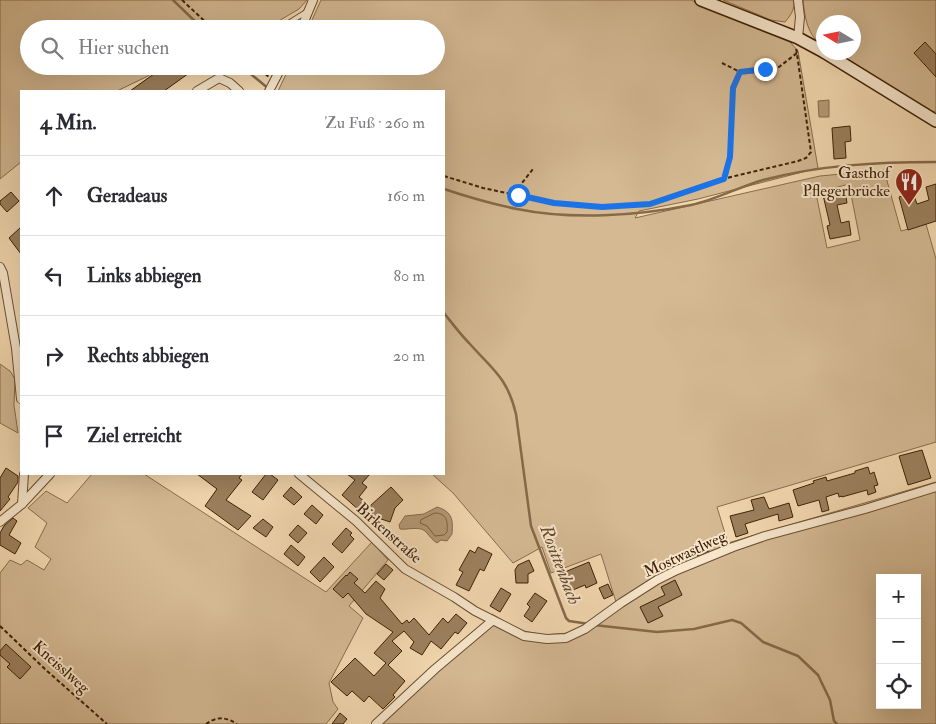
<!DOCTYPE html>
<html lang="de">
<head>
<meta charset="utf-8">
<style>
  :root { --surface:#fff; --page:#f7f7f7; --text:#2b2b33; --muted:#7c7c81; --line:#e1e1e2 }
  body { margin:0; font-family:"IM FELL Double Pica",serif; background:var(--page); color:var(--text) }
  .controls { position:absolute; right:15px; bottom:15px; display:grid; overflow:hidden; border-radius:0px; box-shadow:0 5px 20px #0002 }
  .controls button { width:45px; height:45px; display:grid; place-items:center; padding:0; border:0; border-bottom:1px solid var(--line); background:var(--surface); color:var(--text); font:25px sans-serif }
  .compass { position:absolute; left:816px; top:15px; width:45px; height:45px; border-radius:50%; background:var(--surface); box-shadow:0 5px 20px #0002; rotate:280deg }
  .stop { position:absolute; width:15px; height:15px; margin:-11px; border:4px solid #1a73e8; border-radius:50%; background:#fff }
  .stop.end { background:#1a73e8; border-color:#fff; box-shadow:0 1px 5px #0008 }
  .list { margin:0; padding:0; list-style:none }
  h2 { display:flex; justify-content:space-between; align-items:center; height:65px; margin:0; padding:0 20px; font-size:21px }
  h2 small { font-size:16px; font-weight:400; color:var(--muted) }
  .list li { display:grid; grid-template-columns:32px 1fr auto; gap:15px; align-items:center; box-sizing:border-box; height:80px; padding:0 20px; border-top:1px solid var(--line) }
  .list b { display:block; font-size:19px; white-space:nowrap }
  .list em { font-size:16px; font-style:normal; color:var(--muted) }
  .icon { flex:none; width:28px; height:28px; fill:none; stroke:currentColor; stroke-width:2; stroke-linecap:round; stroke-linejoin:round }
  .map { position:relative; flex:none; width:936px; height:724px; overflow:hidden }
  .search { position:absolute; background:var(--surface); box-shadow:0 5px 20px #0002; left:20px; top:20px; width:425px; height:55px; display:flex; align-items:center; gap:12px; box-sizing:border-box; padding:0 18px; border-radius:28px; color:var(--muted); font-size:19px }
  .panel { position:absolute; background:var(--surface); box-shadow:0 5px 20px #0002; left:20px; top:90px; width:425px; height:385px; border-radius:0px }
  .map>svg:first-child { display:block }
  .green { fill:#d4b993; stroke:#896d4c; fill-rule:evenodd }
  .water { fill:#b59a76; stroke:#856a49 }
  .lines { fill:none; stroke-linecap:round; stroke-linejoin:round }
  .shore { stroke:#7a5e3e; stroke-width:1 }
  .stream { stroke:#856a49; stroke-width:2.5 }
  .building { fill:#9c805e; stroke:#3e2105 }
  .service-casing { stroke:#6b4f30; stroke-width:6 }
  .minor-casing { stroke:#6b4f30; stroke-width:10 }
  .secondary-casing { stroke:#3e2105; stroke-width:14 }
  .path { stroke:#3e2105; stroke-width:2; stroke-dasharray:4 2.5; stroke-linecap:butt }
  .service { stroke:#f7e6cc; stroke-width:4 }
  .minor { stroke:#f7e6cc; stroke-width:8 }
  .secondary { stroke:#f7e6cc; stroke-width:11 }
  .route { stroke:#1a73e8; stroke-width:6 }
  .labels { text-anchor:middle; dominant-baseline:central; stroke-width:4; stroke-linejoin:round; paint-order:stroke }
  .poi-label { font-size:16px; fill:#3e2105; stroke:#f7e6cc; text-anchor:end }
  .street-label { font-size:16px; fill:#3e2105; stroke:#f7e6cc }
  .water-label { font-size:18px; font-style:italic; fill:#684b2d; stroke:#f7e6cc }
</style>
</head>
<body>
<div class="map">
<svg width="936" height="724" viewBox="0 0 936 724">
  <rect width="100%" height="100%" fill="#f3d8b0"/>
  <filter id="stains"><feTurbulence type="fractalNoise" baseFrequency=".004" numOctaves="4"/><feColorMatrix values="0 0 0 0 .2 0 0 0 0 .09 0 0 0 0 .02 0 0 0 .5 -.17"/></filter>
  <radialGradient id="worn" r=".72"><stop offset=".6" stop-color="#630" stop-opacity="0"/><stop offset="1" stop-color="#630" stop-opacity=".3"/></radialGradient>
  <g class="green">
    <polygon points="0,0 307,0 299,9 265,29 29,29 29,66 161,66 148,76 117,91 21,91 21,162 0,179"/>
    <path d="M321 0H691L790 42 798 51 818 168 698 199 639 211 635 218 820 176 884 170 901 231 926 224 936 259V442L717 507 728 543 936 482V724H372L482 626 492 614 519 630 543 635 569 633 589 622 616 602 601 554 551 573 542 547 513 563 453 493 432 474H444V91H278L290 66H436V29H308ZM849 184 860 240 827 248 816 193ZM880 578H917V705H880Z"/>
    <path d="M723 0H794C795 9 791 15 785 22L771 20Z"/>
    <path d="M803 0H936V111L931 112 834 53 854 52V22H824L823 46C807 35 805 18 803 0Z"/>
    <polygon points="0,364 10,371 15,379 14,405 18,433 0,423"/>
    <polygon points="92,474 144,474 326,592 372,542 388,560 349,606 363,618 329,683 333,702 338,709 326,724 0,724 0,573 10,560 21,565 27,560 44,570 51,559 35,547 47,523 28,508 46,491 67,503"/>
  </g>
  <g class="water">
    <polygon points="829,100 829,117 819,117 818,101"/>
    <path d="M437 507C453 512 453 520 452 534L447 541 441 540 437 543C431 539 429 535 425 531 419 526 407 530 400 529L399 525 405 516 424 514Z"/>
  </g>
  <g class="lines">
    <path class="shore" d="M435 513C447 513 448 522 447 532L444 535 435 536 427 526 420 523 421 520Z"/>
    <g class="stream">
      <polyline points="173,0 203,29"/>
      <polyline points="241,66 269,89"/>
      <path d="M444 189C468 197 492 204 517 209 571 220 637 216 691 205 715 200 739 187 763 180 819 165 878 162 936 162"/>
      <path d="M444 313C452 323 460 334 469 343 493 370 507 377 516 414L531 526 566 618 569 621 589 624"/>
      <polyline points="594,625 657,632 694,629 732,620 741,623 763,642 798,656 818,675 830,700 834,721 837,724"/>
    </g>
  </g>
  <g class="building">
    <polygon points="925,42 936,54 936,77 914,53"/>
    <polygon points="165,66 199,66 164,91 130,91"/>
    <polygon points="850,126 851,141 845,142 846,158 834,159 832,128"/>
    <polygon points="936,184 936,221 908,230 899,197 913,193 917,204 929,200 926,187"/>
    <polygon points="845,190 847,203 837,205 841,223 849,221 851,235 830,239 827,226 830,225 823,195"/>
    <polygon points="11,192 19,201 7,212 0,204 0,201"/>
    <polygon points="21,227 21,254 9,238"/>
    <polygon points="922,450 931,478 908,485 899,456"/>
    <polygon points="868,467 870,474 874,472 878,485 874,486 876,492 868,495 867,490 842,497 842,496 839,497 838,493 826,497 829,510 822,512 819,500 798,506 793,490 814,483 813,481 826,477 827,481 855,473 855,471"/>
    <polygon points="6,468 18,476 18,482 8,497 10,499 0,511 0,478"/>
    <polygon points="197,474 242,474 239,478 242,480 226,500 251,516 238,530 205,506 217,489"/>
    <polygon points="266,474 270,474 278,480 263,500 252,492"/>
    <polygon points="347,474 370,474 362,483 367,487 359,497 370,506 391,487 403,500 395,508 390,522 361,512 342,495 355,480"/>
    <polygon points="291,487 302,497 294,505 283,496"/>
    <polygon points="764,497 769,509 789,503 793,517 779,521 778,514 745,524 748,533 736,537 730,516 754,510 751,500"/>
    <polygon points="312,505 323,515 316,524 304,514"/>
    <polygon points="13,518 17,521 9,535 21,543 15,554 0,545 0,533 4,526"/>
    <polygon points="263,519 273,527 266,537 253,528"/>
    <polygon points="298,525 307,533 298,543 289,535"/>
    <polygon points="346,528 352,533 350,535 354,539 342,553 332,544"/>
    <polygon points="705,542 709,551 697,556 693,546"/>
    <polygon points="291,545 305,557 298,566 284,554"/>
    <polygon points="478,547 492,554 484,571 480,569 469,591 456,585 463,572 459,570 470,550 475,553"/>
    <polygon points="324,557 334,567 320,582 310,572"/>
    <polygon points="529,560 534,571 528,574 528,583 516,583 515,570 518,565"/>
    <polygon points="589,562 597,583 586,588 585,585 568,592 560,574"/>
    <polygon points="386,564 393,570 384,580 377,574"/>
    <polygon points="350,572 358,579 354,583 365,593 376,581 385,589 380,598 402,624 407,620 409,623 414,618 429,635 443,618 448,623 456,614 467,623 458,634 455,632 441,649 431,641 422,655 410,648 414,642 404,631 392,641 402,651 388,665 405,681 393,695 395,697 383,709 369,696 364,702 352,691 347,696 331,682 355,658 374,676 386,663 374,653 393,632 366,614 348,593 343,598 333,589 346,575 347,576"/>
    <polygon points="675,580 682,595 658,607 663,616 648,623 640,607 665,595 661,587"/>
    <polygon points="608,584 613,595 604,599 599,588"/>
    <polygon points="501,588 511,594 500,612 490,606"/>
    <polygon points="535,593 547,601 532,622 524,616 530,607 527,604"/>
    <polygon points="6,644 31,667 20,679 7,667 10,664 0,655 0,651"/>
    <polygon points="340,713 347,719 343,724 332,724"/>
  </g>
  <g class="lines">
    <defs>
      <g id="service">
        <polyline points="279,29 306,12"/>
        <polyline points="266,66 272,68 280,67"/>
      </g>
      <g id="minor">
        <polyline points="798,0 800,17 798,38"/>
        <polyline points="301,29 313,0"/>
        <polyline points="197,91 219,78 230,83 239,91"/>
        <polyline points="269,91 282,66"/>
        <polyline points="0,267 3,273 16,348 21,399"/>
        <polyline points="299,474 356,521 405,569 454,597 475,611 524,636 547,639 566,638 585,629 621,603 657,580 677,570 733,547 765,536 865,509 936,487"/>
        <polyline points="22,504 24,474"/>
        <polyline points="0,522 22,504 50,474"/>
        <polyline points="376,724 435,669 492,621"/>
      </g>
      <g id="secondary">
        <polyline points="701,0 798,38 824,52"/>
        <polyline points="824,52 936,121"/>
      </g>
    </defs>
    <use href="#service" class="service-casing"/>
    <use href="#minor" class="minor-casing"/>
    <use href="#secondary" class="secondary-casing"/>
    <g class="path">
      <polyline points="182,0 213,29"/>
      <polyline points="722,63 740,72 765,69 779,67 797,53"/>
      <polyline points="255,66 269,77"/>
      <polyline points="444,176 483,188 553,203 602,207 650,204 663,201 676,194 696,189 714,181 798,161 806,158 811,152 796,47"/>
      <polyline points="724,179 730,157 733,88 740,72"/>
      <polyline points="518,195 522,183 533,169"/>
      <polyline points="0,626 46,670 107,724"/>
      <path d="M206 724C217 716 226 717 237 724"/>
    </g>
    <use href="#service" class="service"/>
    <use href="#minor" class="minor"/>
    <use href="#secondary" class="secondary"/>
  </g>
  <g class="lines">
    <polyline class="route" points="518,195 554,203 602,207 650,204 724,179 730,157 733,88 740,72 765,69"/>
  </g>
  <defs>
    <symbol id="restaurant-pin" viewBox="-11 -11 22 30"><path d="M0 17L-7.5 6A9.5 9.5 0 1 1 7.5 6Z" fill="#8f2418" stroke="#f7e6cc"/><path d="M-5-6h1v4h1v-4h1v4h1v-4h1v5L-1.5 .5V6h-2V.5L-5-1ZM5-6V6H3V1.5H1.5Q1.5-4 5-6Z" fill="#fff"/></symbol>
  </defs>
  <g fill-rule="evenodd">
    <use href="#restaurant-pin" x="893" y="166" width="32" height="43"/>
  </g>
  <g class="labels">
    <g class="poi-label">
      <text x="890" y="173">Gasthof<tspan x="890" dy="18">Pflegerbrücke</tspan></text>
    </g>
    <g class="street-label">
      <text transform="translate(389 533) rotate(42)">Birkenstraße</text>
      <text transform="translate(685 554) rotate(-25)">Mostwastlweg</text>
      <text transform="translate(61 667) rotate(42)">Kneisslweg</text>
    </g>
    <g class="water-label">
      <text transform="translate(560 565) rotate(69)">Rosittenbach</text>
    </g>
  </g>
  <rect width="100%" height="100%" filter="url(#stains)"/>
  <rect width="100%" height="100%" fill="url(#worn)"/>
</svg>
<div class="controls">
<button>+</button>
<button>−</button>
<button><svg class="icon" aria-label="locate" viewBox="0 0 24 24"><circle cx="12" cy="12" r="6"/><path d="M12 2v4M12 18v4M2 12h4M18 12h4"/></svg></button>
</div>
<svg class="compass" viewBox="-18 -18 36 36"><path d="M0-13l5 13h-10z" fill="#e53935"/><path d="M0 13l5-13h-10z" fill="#7c7c81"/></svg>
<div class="stop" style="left:518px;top:195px"></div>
<div class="stop end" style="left:765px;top:69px"></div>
<div class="search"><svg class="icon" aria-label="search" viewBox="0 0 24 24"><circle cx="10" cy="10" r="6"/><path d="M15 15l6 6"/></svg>Hier suchen</div>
<section class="panel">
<h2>4 Min.<small>Zu Fuß · 260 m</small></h2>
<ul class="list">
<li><svg class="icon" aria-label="ahead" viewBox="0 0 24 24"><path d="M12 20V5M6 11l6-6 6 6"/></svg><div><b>Geradeaus</b></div><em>160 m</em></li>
<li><svg class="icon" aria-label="left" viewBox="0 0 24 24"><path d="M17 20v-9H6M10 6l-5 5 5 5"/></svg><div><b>Links abbiegen</b></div><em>80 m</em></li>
<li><svg class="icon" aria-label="right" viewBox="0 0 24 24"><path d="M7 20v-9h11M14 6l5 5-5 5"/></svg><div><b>Rechts abbiegen</b></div><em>20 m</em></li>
<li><svg class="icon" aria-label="arrive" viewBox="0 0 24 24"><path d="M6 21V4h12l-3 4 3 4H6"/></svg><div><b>Ziel erreicht</b></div></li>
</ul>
</section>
</div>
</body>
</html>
